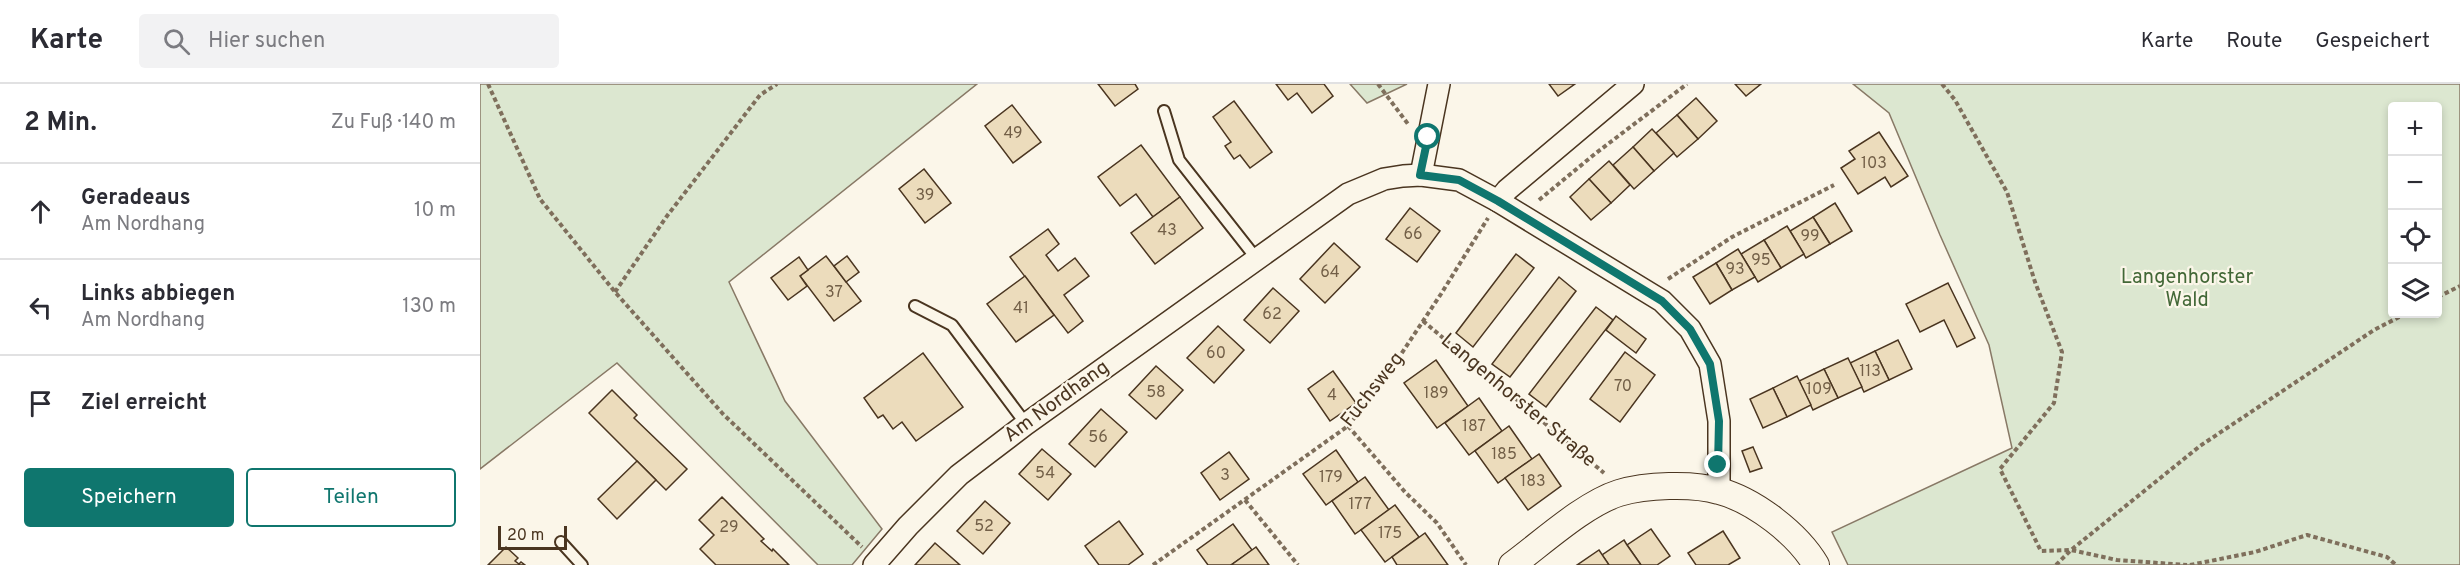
<!DOCTYPE html>
<html lang="de">
<head>
<meta charset="utf-8">
<style>
  :root { --surface:#fff; --page:#f2f2f3; --text:#2b2b33; --muted:#7c7c81; --line:#e1e1e2; --accent:#0f766e }
  body { margin:0; font-family:Overpass,sans-serif; background:var(--page); color:var(--text) }
  .controls { position:absolute; right:18px; top:18px; display:grid; overflow:hidden; border-radius:6px; box-shadow:0 3px 9px #0003 }
  .controls button { width:54px; height:54px; display:grid; place-items:center; padding:0; border:0; border-bottom:2px solid var(--line); background:var(--surface); color:var(--text); font:30px sans-serif }
  .scale { position:absolute; left:18px; bottom:15px; width:69px; box-sizing:border-box; padding-left:6px; border:3px solid #4a3520; border-top:0; font-size:16px; line-height:21px; white-space:nowrap; color:#4a3520; -webkit-text-stroke:4px #fbf6e9; paint-order:stroke }
  .stop { position:absolute; width:18px; height:18px; margin:-14px; border:4px solid #0f766e; border-radius:50%; background:#fff }
  .stop.end { background:#0f766e; border-color:#fff; box-shadow:0 2px 6px #0008 }
  .list { margin:0; padding:0; list-style:none }
  h2 { display:flex; justify-content:space-between; align-items:center; height:78px; margin:0; padding:0 24px; font-size:26px }
  h2 small { font-size:20px; font-weight:400; color:var(--muted) }
  .list li { display:grid; grid-template-columns:39px 1fr auto; gap:18px; align-items:center; box-sizing:border-box; height:96px; padding:0 24px; border-top:2px solid var(--line) }
  .list b { display:block; font-size:22px; white-space:nowrap }
  .list p { margin:0; font-size:20px; white-space:nowrap; color:var(--muted) }
  .list em { font-size:20px; font-style:normal; color:var(--muted) }
  .actions { display:flex; gap:12px; padding:18px 24px }
  .actions a { flex:1; padding:14px 0; border:2px solid var(--accent); border-radius:6px; text-align:center; font-size:21px; color:var(--accent) }
  .actions .main { background:var(--accent); color:#fff }
  .icon { flex:none; width:33px; height:33px; fill:none; stroke:currentColor; stroke-width:2; stroke-linecap:round; stroke-linejoin:round }
  .map { position:relative; flex:none; width:1980px; height:481px; overflow:hidden }
  header { display:flex; align-items:center; gap:36px; box-sizing:border-box; height:84px; padding:0 30px; background:var(--surface); border-bottom:2px solid var(--line) }
  header strong { font-size:28px }
  nav { display:flex; gap:33px; margin-inline-start:auto; font-size:21px }
  .search { width:420px; height:54px; background:var(--page); display:flex; align-items:center; gap:15px; box-sizing:border-box; padding:0 21px; border-radius:6px; color:var(--muted); font-size:22px }
  main { display:flex }
  aside { flex:1; background:var(--surface) }
  .map>svg:first-child { display:block }
  .green { fill:#dce7d0; stroke:#887966; stroke-width:1.5; fill-rule:evenodd }
  .building { fill:#ecdcbc; stroke:#4a3520; stroke-width:1.5 }
  .lines { fill:none; stroke-linecap:round; stroke-linejoin:round }
  .service-casing { stroke:#4a3520; stroke-width:14 }
  .minor-casing { stroke:#4a3520; stroke-width:24 }
  .tertiary-casing { stroke:#4a3520; stroke-width:28 }
  .path { stroke:#7f6f5c; stroke-width:4; stroke-dasharray:4.5 3; stroke-linecap:butt }
  .service { stroke:#fbf6e9; stroke-width:10 }
  .minor { stroke:#fbf6e9; stroke-width:21 }
  .tertiary { stroke:#fbf6e9; stroke-width:26 }
  .route { stroke:#0f766e; stroke-width:8 }
  .labels { text-anchor:middle; dominant-baseline:central; stroke-width:4.5; stroke-linejoin:round; paint-order:stroke }
  .number-label { font-size:16px; fill:#725f47 }
  .park-label { font-size:20px; fill:#436837; stroke:#fbf6e9 }
  .street-label { font-size:20px; fill:#4a3520; stroke:#fbf6e9 }
</style>
</head>
<body>
<header>
<strong>Karte</strong>
<div class="search"><svg class="icon" aria-label="search" viewBox="0 0 24 24"><circle cx="10" cy="10" r="6"/><path d="M15 15l6 6"/></svg>Hier suchen</div>
<nav><a>Karte</a><a>Route</a><a>Gespeichert</a></nav>
</header>
<main>
<aside>
<h2>2 Min.<small>Zu Fuß · 140 m</small></h2>
<ul class="list">
<li><svg class="icon" aria-label="ahead" viewBox="0 0 24 24"><path d="M12 20V5M6 11l6-6 6 6"/></svg><div><b>Geradeaus</b><p>Am Nordhang</p></div><em>10 m</em></li>
<li><svg class="icon" aria-label="left" viewBox="0 0 24 24"><path d="M17 20v-9H6M10 6l-5 5 5 5"/></svg><div><b>Links abbiegen</b><p>Am Nordhang</p></div><em>130 m</em></li>
<li><svg class="icon" aria-label="arrive" viewBox="0 0 24 24"><path d="M6 21V4h12l-3 4 3 4H6"/></svg><div><b>Ziel erreicht</b></div></li>
</ul>
<div class="actions"><a class="main">Speichern</a><a>Teilen</a></div>
</aside>
<div class="map">
<svg width="1980" height="481" viewBox="0 0 1980 481">
  <rect width="100%" height="100%" fill="#fbf6e9"/>
  <g class="green">
    <polygon points="0,0 497,0 249,198 305,317 402,445 372,481 338,481 137,279 0,385"/>
    <polygon points="870,0 927,0 887,19"/>
    <path d="M1373 0H1980V481H1368L1352 448 1532 364 1509 261 1460 151 1409 29ZM1912 22H1958V230H1912Z"/>
  </g>
  <g class="building">
    <polygon points="618,0 655,0 658,5 635,22"/>
    <polygon points="796,0 844,0 853,12 832,29 817,9 808,16"/>
    <polygon points="1069,0 1095,0 1078,12"/>
    <polygon points="1255,0 1281,0 1266,12"/>
    <polygon points="1216,14 1237,37 1218,55 1197,31"/>
    <polygon points="754,17 792,68 770,84 760,71 754,75 745,62 751,58 733,33"/>
    <polygon points="532,21 561,58 533,79 505,42"/>
    <polygon points="1197,31 1218,55 1197,73 1176,49"/>
    <polygon points="1172,45 1194,69 1174,87 1153,63"/>
    <polygon points="1399,48 1428,92 1411,103 1405,93 1378,110 1361,84 1375,75 1369,67"/>
    <polygon points="661,61 700,113 673,133 656,110 640,122 618,93"/>
    <polygon points="1153,63 1174,87 1154,105 1133,81"/>
    <polygon points="1129,77 1150,101 1131,119 1109,95"/>
    <polygon points="444,85 471,119 445,139 419,105"/>
    <polygon points="1109,95 1131,119 1111,136 1090,113"/>
    <polygon points="700,113 723,144 675,180 651,149"/>
    <polygon points="1355,119 1372,147 1350,160 1333,133"/>
    <polygon points="930,124 960,147 937,178 906,155"/>
    <polygon points="1333,133 1350,160 1326,174 1310,147"/>
    <polygon points="1307,142 1324,170 1301,184 1284,156"/>
    <polygon points="568,145 579,160 566,171 578,187 595,174 609,192 584,211 603,237 588,249 530,173"/>
    <polygon points="1284,156 1301,184 1278,198 1261,170"/>
    <polygon points="854,159 880,183 845,219 820,195"/>
    <polygon points="1258,165 1275,193 1252,206 1236,179"/>
    <polygon points="1036,170 1054,184 993,263 976,249"/>
    <polygon points="346,172 381,217 354,237 320,192"/>
    <polygon points="367,172 379,188 366,198 354,182"/>
    <polygon points="319,173 328,186 320,192 327,202 308,216 291,194"/>
    <polygon points="1236,179 1252,206 1230,220 1213,193"/>
    <polygon points="545,192 574,231 536,258 507,220"/>
    <polygon points="1079,193 1096,207 1030,293 1012,280"/>
    <polygon points="1468,199 1495,254 1477,263 1464,236 1440,248 1426,220"/>
    <polygon points="793,204 819,227 790,259 764,236"/>
    <polygon points="1116,223 1133,236 1066,323 1049,310"/>
    <polygon points="1136,232 1166,255 1156,269 1126,246"/>
    <polygon points="738,242 764,266 734,299 707,274"/>
    <polygon points="1418,256 1432,285 1409,296 1395,267"/>
    <polygon points="1395,267 1409,296 1384,308 1370,279"/>
    <polygon points="1145,268 1175,291 1140,338 1110,315"/>
    <polygon points="443,269 483,323 436,357 422,338 413,345 403,331 398,334 384,314"/>
    <polygon points="1368,274 1382,303 1358,314 1344,285"/>
    <polygon points="956,276 988,322 957,344 924,299"/>
    <polygon points="676,282 703,306 676,335 649,311"/>
    <polygon points="1344,285 1358,314 1333,326 1319,297"/>
    <polygon points="853,287 876,319 850,337 828,305"/>
    <polygon points="1317,292 1331,321 1307,333 1293,304"/>
    <polygon points="1293,304 1307,333 1283,344 1270,315"/>
    <polygon points="132,306 157,331 154,334 207,385 186,406 109,329"/>
    <polygon points="999,314 1022,347 989,371 965,339"/>
    <polygon points="621,325 647,348 615,383 589,360"/>
    <polygon points="1029,342 1052,375 1018,399 995,367"/>
    <polygon points="1273,363 1282,384 1270,388 1262,367"/>
    <polygon points="562,365 591,390 568,416 539,390"/>
    <polygon points="856,366 878,398 846,421 823,390"/>
    <polygon points="749,368 769,395 740,416 721,389"/>
    <polygon points="1059,370 1081,402 1048,426 1025,394"/>
    <polygon points="157,377 176,396 137,435 118,415"/>
    <polygon points="885,393 909,426 875,450 852,417"/>
    <polygon points="242,413 284,455 281,457 292,467 293,465 309,481 236,481 220,465 234,451 219,436"/>
    <polygon points="505,417 530,439 503,470 477,447"/>
    <polygon points="915,421 939,453 905,478 881,446"/>
    <polygon points="639,437 663,470 648,481 619,481 605,462"/>
    <polygon points="753,440 772,466 751,481 728,481 717,466"/>
    <polygon points="1171,445 1190,472 1177,481 1161,481 1147,461"/>
    <polygon points="1243,447 1260,474 1248,481 1216,481 1208,469"/>
    <polygon points="945,449 968,481 917,481 912,473"/>
    <polygon points="1144,456 1147,461 1161,481 1129,481 1122,471"/>
    <polygon points="455,459 480,481 435,481"/>
    <polygon points="26,463 38,474 35,477 39,480 41,478 45,481 8,481"/>
    <polygon points="776,463 789,481 751,481 772,466"/>
    <polygon points="1119,466 1129,481 1097,481"/>
  </g>
  <g class="lines">
    <defs>
      <g id="service">
        <polyline points="684,27 699,76 776,174"/>
        <polyline points="435,222 472,241 546,340"/>
        <polyline points="81,458 102,481"/>
      </g>
      <g id="minor">
        <polyline points="941,91 959,0"/>
        <polyline points="1018,117 1027,106 1153,0"/>
        <polyline points="394,481 428,442 479,391 546,340 868,110 904,95 923,92 941,91 979,96 1018,117 1182,217 1210,245 1230,280 1239,337 1239,407"/>
      </g>
      <path id="tertiary" d="M1032 481C1062 459 1104 420 1139 409 1165 401 1213 399 1239 407 1274 416 1318 450 1336 481"/>
    </defs>
    <use href="#service" class="service-casing"/>
    <use href="#minor" class="minor-casing"/>
    <use href="#tertiary" class="tertiary-casing"/>
    <g class="path">
      <polyline points="8,0 60,115 135,208 243,330 382,463"/>
      <polyline points="898,0 928,40"/>
      <polyline points="1462,0 1475,16 1527,108 1555,198 1582,268 1574,319 1520,385 1561,467 1591,466 1637,476 1707,481"/>
      <polyline points="1059,116 1116,69 1207,0"/>
      <polyline points="1188,195 1252,153 1354,101"/>
      <polyline points="135,208 187,132 280,11 297,0"/>
      <polyline points="1958,213 1980,202"/>
      <polyline points="943,237 1124,389"/>
      <polyline points="868,342 925,408 957,439 986,481"/>
      <polyline points="765,416 818,481"/>
      <polyline points="673,481 868,342 906,293 961,210 1008,134"/>
      <polyline points="1576,481 1591,466 1720,362 1894,246 1925,230"/>
      <polyline points="1710,481 1775,468 1827,451 1907,473 1916,481"/>
    </g>
    <use href="#service" class="service"/>
    <use href="#minor" class="minor"/>
    <use href="#tertiary" class="tertiary"/>
  </g>
  <g class="lines">
    <polyline class="route" points="948,53 940,91 979,96 1018,117 1182,217 1210,245 1230,280 1239,337 1238,381"/>
  </g>
  <g class="labels">
    <g class="number-label">
      <text x="533" y="50">49</text>
      <text x="1394" y="80">103</text>
      <text x="445" y="112">39</text>
      <text x="687" y="147">43</text>
      <text x="933" y="151">66</text>
      <text x="1330" y="153">99</text>
      <text x="1281" y="177">95</text>
      <text x="1255" y="186">93</text>
      <text x="850" y="189">64</text>
      <text x="354" y="209">37</text>
      <text x="541" y="225">41</text>
      <text x="792" y="231">62</text>
      <text x="736" y="270">60</text>
      <text x="1390" y="288">113</text>
      <text x="1143" y="303">70</text>
      <text x="1339" y="306">109</text>
      <text x="676" y="309">58</text>
      <text x="956" y="310">189</text>
      <text x="852" y="312">4</text>
      <text x="994" y="343">187</text>
      <text x="618" y="354">56</text>
      <text x="1024" y="371">185</text>
      <text x="565" y="390">54</text>
      <text x="745" y="392">3</text>
      <text x="851" y="394">179</text>
      <text x="1053" y="398">183</text>
      <text x="880" y="421">177</text>
      <text x="504" y="443">52</text>
      <text x="249" y="444">29</text>
      <text x="910" y="450">175</text>
    </g>
    <g class="park-label">
      <text x="1707" y="194">Langenhorster<tspan x="1707" dy="23">Wald</tspan></text>
    </g>
    <g class="street-label">
      <text transform="translate(893 306) rotate(-52)">Fuchsweg</text>
      <text transform="translate(1038 317) rotate(40)">Langenhorster Straße</text>
      <text transform="translate(577 318) rotate(-36)">Am Nordhang</text>
    </g>
  </g>
</svg>
<div class="controls">
<button>+</button>
<button>−</button>
<button><svg class="icon" aria-label="locate" viewBox="0 0 24 24"><circle cx="12" cy="12" r="6"/><path d="M12 2v4M12 18v4M2 12h4M18 12h4"/></svg></button>
<button><svg class="icon" aria-label="layers" viewBox="0 0 24 24"><path d="M12 4l9 5-9 5-9-5zM3 14l9 5 9-5"/></svg></button>
</div>
<div class="scale">20 m</div>
<div class="stop" style="left:948px;top:53px"></div>
<div class="stop end" style="left:1238px;top:381px"></div>
</div>
</main>
</body>
</html>
